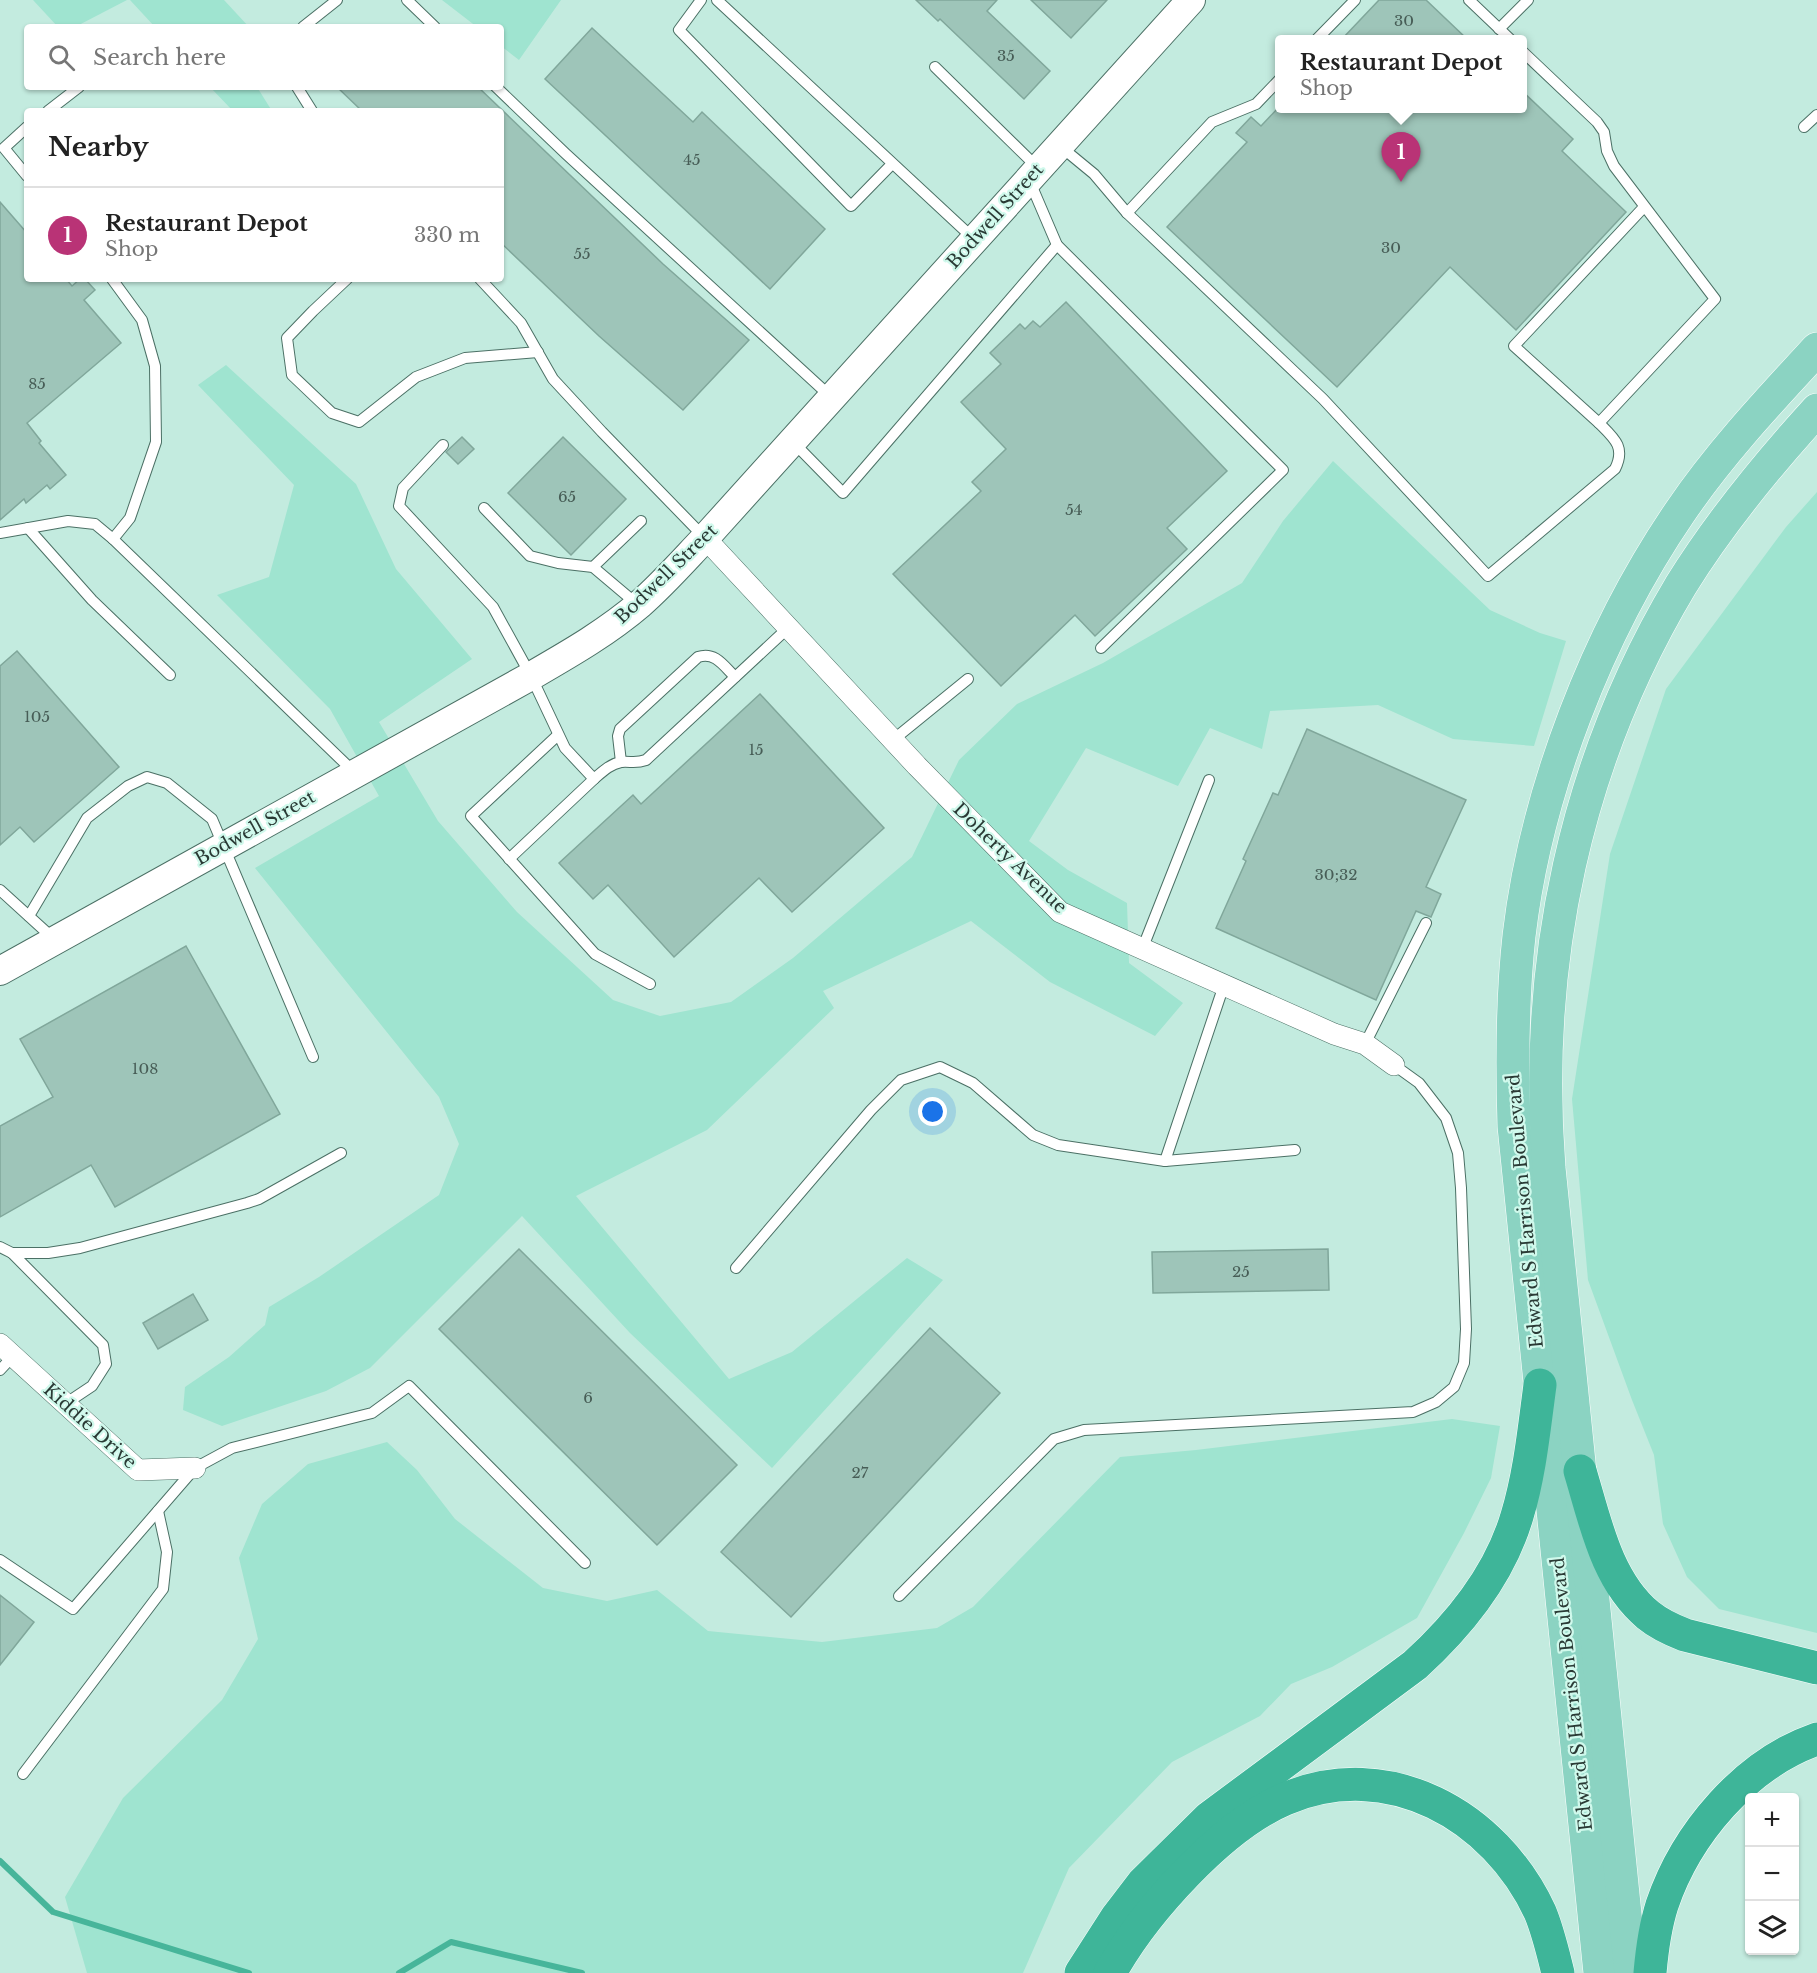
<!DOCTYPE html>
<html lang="en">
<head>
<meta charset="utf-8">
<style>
  :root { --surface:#fff; --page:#f6f6f6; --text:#222; --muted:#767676; --line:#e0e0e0; --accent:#b93376 }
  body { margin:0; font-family:"Libre Baskerville",serif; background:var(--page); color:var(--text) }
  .controls { position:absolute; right:18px; bottom:18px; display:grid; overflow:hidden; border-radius:6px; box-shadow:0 2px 4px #0004 }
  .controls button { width:54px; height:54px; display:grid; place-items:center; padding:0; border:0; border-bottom:2px solid var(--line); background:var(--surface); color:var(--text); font:30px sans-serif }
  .you { position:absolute; left:933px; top:1112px; width:21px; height:21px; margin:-15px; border:4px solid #fff; border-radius:50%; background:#1a73e8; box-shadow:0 0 0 9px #1a73e833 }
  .badge { display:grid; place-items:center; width:39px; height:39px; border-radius:50%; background:var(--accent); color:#fff; font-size:20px; font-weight:700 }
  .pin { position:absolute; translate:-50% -50px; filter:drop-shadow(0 2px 3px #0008) }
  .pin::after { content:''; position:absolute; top:32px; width:21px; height:18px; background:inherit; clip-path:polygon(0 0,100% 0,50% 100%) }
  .popup { position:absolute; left:1275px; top:35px; width:252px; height:78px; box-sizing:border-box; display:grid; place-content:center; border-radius:6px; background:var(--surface); filter:drop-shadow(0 2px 4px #0005); font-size:20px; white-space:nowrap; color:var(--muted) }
  .popup b { font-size:22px; color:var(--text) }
  .popup::after { content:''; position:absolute; left:50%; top:100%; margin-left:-12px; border:12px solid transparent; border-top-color:var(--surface) }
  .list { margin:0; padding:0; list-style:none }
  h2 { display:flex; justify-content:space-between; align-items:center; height:78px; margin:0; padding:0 24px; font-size:26px }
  h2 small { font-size:20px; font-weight:400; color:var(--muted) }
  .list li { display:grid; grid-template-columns:39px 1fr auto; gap:18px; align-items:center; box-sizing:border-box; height:96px; padding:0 24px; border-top:2px solid var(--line) }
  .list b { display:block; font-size:22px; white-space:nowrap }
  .list p { margin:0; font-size:20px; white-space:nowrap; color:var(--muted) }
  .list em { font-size:20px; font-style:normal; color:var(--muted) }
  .icon { flex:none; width:33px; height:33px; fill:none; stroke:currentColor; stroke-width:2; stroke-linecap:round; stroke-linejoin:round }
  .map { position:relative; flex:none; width:1817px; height:1973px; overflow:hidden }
  .search { position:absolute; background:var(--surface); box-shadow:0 2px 4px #0004; left:24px; top:24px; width:480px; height:66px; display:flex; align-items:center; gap:15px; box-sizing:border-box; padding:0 21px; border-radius:6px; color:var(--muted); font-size:22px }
  .panel { position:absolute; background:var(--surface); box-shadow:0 2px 4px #0004; left:24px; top:108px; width:480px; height:174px; border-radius:6px }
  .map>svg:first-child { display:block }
  .green { fill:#9fe4d0 }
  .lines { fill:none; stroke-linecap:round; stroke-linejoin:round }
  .stream { stroke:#47b59a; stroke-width:6 }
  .building { fill:#9ec5b9; stroke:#80a79b; stroke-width:1.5 }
  .lane-casing { stroke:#4b7065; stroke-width:12 }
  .street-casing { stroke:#4b7065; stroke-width:22 }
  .secondary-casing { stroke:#4b7065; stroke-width:30 }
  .primary-casing { stroke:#fff; stroke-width:34 }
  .highway-casing { stroke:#fff; stroke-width:34 }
  .lane { stroke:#fff; stroke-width:10 }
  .street { stroke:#fff; stroke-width:21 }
  .secondary { stroke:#fff; stroke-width:28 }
  .primary { stroke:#8bd3c2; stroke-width:33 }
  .highway { stroke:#3eb599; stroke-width:33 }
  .labels { text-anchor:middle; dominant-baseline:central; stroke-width:4.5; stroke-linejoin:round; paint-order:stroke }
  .number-label { font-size:15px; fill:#475d56 }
  .street-label { font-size:18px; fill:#2a3a35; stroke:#d0f9ec }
</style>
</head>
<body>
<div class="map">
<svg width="1817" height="1973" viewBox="0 0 1817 1973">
  <rect width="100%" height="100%" fill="#c3ebdf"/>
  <g class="green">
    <polygon points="33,0 127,0 75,27 58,27"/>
    <polygon points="130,0 224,0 249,27 155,27"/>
    <polygon points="442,0 561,0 519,60 501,46 501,27 477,27"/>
    <polygon points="210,87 257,87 272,111 233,111"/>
    <polygon points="226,365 356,484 396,569 472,659 379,722 438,821 517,912 613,1000 660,1016 731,1002 793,958 912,857 959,760 1017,704 1103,663 1242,583 1283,521 1333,461 1490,610 1540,633 1566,641 1534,746 1453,739 1378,705 1270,711 1262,749 1210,728 1178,786 1086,748 1029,841 1068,870 1127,903 1129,963 1183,1003 1155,1036 1050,982 971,921 823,991 834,1008 707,1130 576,1196 729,1379 792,1352 907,1258 943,1280 772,1468 630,1333 522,1216 370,1368 326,1391 222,1426 183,1410 185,1387 229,1357 265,1325 269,1307 319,1277 439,1195 459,1144 439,1097 255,868 379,796 330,709 217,595 269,577 294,485 198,385"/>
    <polygon points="1817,492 1817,1633 1719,1609 1687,1577 1663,1524 1654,1455 1632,1400 1588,1280 1572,1099 1610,854 1666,689 1786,527"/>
    <polygon points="1452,1419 1500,1426 1491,1478 1464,1533 1417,1618 1332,1667 1291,1684 1260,1716 1172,1762 1069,1868 1023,1973 87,1973 65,1897 123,1798 222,1700 258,1639 239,1558 262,1504 308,1464 387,1442 417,1470 455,1519 543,1588 607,1601 657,1590 708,1631 822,1642 937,1628 973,1607 1120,1457 1196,1450"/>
  </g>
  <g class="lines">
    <g class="stream">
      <polyline points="0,1861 53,1912 249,1973"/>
      <polyline points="399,1973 451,1942 582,1973"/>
    </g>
  </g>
  <g class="building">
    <polygon points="916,0 997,0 987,11 1050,71 1024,99 940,19 938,21"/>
    <polygon points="1031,0 1107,0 1071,38"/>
    <polygon points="1379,0 1426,0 1467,39 1342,39"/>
    <polygon points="592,28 693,122 702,112 825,229 770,289 545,79"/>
    <polygon points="337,87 478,87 663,264 749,340 683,410 599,336 501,243 501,111 362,111"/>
    <polygon points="1522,91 1573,139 1562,151 1626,212 1516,330 1450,267 1337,387 1167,227 1247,142 1236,133 1251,117 1261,126 1278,108 1522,108"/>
    <polygon points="0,202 27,233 27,279 66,279 72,286 80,279 85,279 95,290 84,300 121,343 27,423 41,441 39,443 66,475 50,489 47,485 26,503 24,499 0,520"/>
    <polygon points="1066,302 1227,471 1167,528 1187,549 1095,636 1075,615 1001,686 893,574 981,491 972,482 1006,449 961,402 1001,364 990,353 1020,324 1025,329 1033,321 1040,327"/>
    <polygon points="462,437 474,449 458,464 446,452"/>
    <polygon points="563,437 626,499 571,555 508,493"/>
    <polygon points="17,651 119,767 34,842 20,827 0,845 0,666"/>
    <polygon points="760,694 884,828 792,912 759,878 674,957 608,885 593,899 559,863 633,795 641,804"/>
    <polygon points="1307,729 1466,800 1426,887 1441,894 1431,917 1416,911 1376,1000 1216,928 1246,861 1243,859 1273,793 1278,795"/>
    <polygon points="186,946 280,1114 115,1207 91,1165 0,1217 0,1126 53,1097 20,1039"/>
    <polygon points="519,1249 737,1465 657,1545 439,1329"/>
    <polygon points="1328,1249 1329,1290 1153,1293 1152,1252"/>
    <polygon points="193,1294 208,1320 158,1349 143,1323"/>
    <polygon points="930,1328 1000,1393 791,1617 721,1552"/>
    <polygon points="0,1595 34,1622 0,1665"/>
  </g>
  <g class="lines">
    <defs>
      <g id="lane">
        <polyline points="407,0 435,27"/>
        <polyline points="701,0 679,30 851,206 892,164"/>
        <polyline points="717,0 974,239"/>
        <polyline points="1469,0 1510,39"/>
        <polyline points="303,27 337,0"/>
        <polyline points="1499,29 1528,0"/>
        <polyline points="1317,39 1355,0"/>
        <polyline points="1522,51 1597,122 1604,132 1607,151 1614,166 1715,299 1599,423 1514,346 1644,207"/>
        <polyline points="935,67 1038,168"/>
        <polyline points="297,87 312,111"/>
        <polyline points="496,87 566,154 831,397"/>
        <polyline points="48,111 79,87"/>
        <polyline points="27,127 4,148 27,176"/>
        <polyline points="1804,127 1817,115"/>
        <path d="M1060 146 1094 174 1127 213 1323 399 1488 576 1615 469C1626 447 1614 438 1599 423"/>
        <polyline points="1030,182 1057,245 1283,470 1101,648"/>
        <polyline points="1127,213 1212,122 1256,104 1280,79"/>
        <polyline points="112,279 142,320 155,366 156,442 130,518 113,539"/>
        <polyline points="347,279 313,311 287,338 292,375 332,413 359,422 416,377 465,358 538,352"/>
        <polyline points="480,279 521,323 553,379 602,432 705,538"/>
        <polyline points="792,441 843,493 1057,245"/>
        <path d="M443 445 403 488 399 506 493 607 531 676 565 748 594 779C602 772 610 764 621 762 631 761 635 764 646 760L789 627"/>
        <polyline points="484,508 530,556 558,563 593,567 638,605"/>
        <polyline points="28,528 92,600 170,675"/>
        <polyline points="0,533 68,521 95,524 113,539 355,773"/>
        <polyline points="593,567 641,521"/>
        <polyline points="558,735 471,816 595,954 650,984"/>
        <polyline points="893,740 968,679"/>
        <path d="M621 762 618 736 620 729 698 657C715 651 724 666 735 677"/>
        <polyline points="509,859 594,779"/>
        <polyline points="0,890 55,940"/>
        <polyline points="29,916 87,818 128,786 147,777 167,783 212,819 313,1057"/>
        <polyline points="1143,947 1209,780"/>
        <polyline points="1365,1044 1426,923"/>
        <polyline points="1165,1161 1295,1150"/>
        <polyline points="0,1247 12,1253 48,1253 80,1248 247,1203 259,1199 341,1153"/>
        <polyline points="12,1253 103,1345 106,1364 92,1386 65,1404"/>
        <polyline points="736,1268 871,1110 901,1080 940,1067 973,1083 1033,1135 1058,1145 1165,1161 1224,985"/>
        <polyline points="0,1370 13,1356"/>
        <polyline points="0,1560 73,1609 195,1468 232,1448 372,1413 409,1386 585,1563"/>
        <polyline points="899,1596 1054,1439 1084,1430 1413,1412 1436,1402 1454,1387 1464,1363 1466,1329 1461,1188 1458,1153 1446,1118 1419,1083 1394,1065"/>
        <polyline points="23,1774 163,1589 167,1552 158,1511"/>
      </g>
      <g id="street">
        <polyline points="705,538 917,766 1060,912 1334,1034 1365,1044 1394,1065"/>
        <polyline points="0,1344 138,1470 195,1468"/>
      </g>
      <path id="secondary" d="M0 971 531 676C569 654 606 633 640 604 663 584 684 560 705 538L1191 0"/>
      <g id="primary">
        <path d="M1600 1973 1514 1126C1512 1063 1512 999 1519 936 1536 791 1598 632 1680 512 1720 453 1769 401 1817 349"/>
        <path d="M1631 1973 1549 1168C1533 963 1575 762 1681 585 1720 522 1767 465 1817 410"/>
      </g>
      <g id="highway">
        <path d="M1580 1471C1595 1520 1606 1580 1648 1615 1659 1624 1672 1630 1685 1635L1817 1668"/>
        <path d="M1081 1973 1117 1917 1143 1883 1209 1818 1415 1665C1459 1625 1500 1574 1517 1516 1530 1473 1534 1429 1540 1385"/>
        <path d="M1110 1973C1144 1912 1221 1826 1285 1799 1388 1755 1495 1815 1540 1912 1548 1931 1553 1953 1558 1973"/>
        <path d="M1650 1973C1652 1950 1655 1927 1662 1905 1686 1834 1745 1764 1817 1739"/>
      </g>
    </defs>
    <use href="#lane" class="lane-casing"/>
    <use href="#street" class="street-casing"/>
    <use href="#secondary" class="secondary-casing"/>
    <use href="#primary" class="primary-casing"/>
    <use href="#highway" class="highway-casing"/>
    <use href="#lane" class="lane"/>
    <use href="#street" class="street"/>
    <use href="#secondary" class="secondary"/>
    <use href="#primary" class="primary"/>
    <use href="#highway" class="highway"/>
  </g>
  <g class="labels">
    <g class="number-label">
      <text x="1404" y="20">30</text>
      <text x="1006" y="55">35</text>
      <text x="692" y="159">45</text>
      <text x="1391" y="247">30</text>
      <text x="582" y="253">55</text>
      <text x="37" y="383">85</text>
      <text x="567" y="496">65</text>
      <text x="1074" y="509">54</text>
      <text x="37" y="716">105</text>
      <text x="756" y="749">15</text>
      <text x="1336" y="874">30;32</text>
      <text x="145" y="1068">108</text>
      <text x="1241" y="1271">25</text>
      <text x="588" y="1397">6</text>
      <text x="860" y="1472">27</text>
    </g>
    <g class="street-label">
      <text transform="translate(995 216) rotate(-48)">Bodwell Street</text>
      <text transform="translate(666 574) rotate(-44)">Bodwell Street</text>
      <text transform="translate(255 828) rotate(-29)">Bodwell Street</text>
      <text transform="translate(1010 858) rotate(44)">Doherty Avenue</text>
      <text transform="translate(1525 1211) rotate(-95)">Edward S Harrison Boulevard</text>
      <text transform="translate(90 1426) rotate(42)">Kiddie Drive</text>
      <text transform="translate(1572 1694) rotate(-96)">Edward S Harrison Boulevard</text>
    </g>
  </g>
</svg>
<div class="controls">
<button>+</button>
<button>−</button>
<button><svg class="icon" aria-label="layers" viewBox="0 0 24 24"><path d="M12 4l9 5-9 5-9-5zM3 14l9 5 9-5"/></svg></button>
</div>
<div class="you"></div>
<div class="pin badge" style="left:1401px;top:182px">1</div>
<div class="popup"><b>Restaurant Depot</b>Shop</div>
<div class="search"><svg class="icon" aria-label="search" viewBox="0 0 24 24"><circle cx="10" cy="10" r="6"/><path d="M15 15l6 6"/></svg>Search here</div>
<section class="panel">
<h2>Nearby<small></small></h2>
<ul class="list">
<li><span class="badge">1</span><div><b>Restaurant Depot</b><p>Shop</p></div><em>330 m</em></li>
</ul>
</section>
</div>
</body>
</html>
